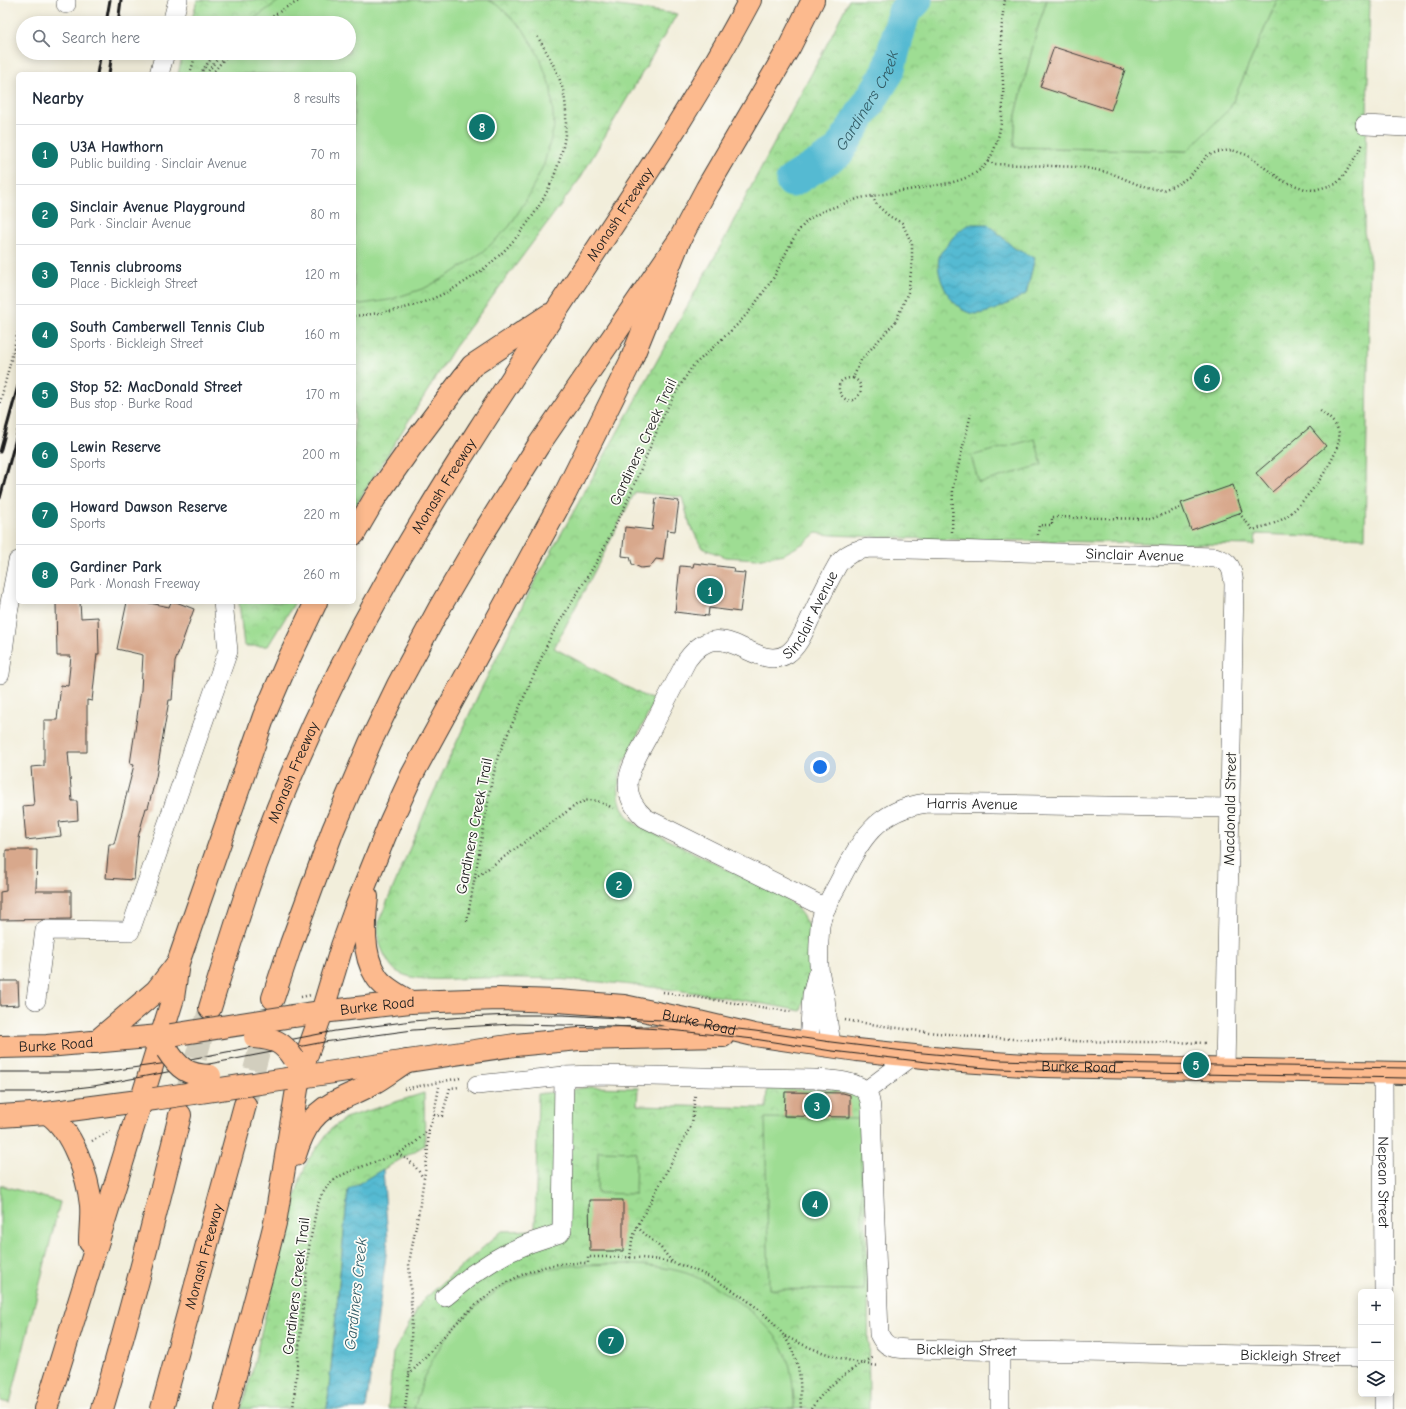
<!DOCTYPE html>
<html lang="en">
<head>
<meta charset="utf-8">
<style>
  :root { --surface:#fff; --page:#f2f2f3; --text:#1f2937; --muted:#747a83; --line:#e0e1e3; --accent:#0f766e }
  body { margin:0; font-family:"Comic Neue",sans-serif; background:var(--page); color:var(--text) }
  .controls { position:absolute; right:12px; bottom:12px; display:grid; overflow:hidden; border-radius:6px; box-shadow:0 2px 10px #0003 }
  .controls button { width:36px; height:36px; display:grid; place-items:center; padding:0; border:0; border-bottom:1px solid var(--line); background:var(--surface); color:var(--text); font:20px sans-serif }
  .you { position:absolute; left:820px; top:767px; width:14px; height:14px; margin:-10px; border:3px solid #fff; border-radius:50%; background:#1a73e8; box-shadow:0 0 0 6px #1a73e833 }
  .badge { display:grid; place-items:center; width:26px; height:26px; border-radius:50%; background:var(--accent); color:#fff; font-size:13px; font-weight:700 }
  .pin { position:absolute; translate:-50% -50%; border:2px solid #fff; box-shadow:0 1px 4px #0006 }
  .list { margin:0; padding:0; list-style:none }
  h2 { display:flex; justify-content:space-between; align-items:center; height:52px; margin:0; padding:0 16px; font-size:17px }
  h2 small { font-size:13px; font-weight:400; color:var(--muted) }
  .list li { display:grid; grid-template-columns:26px 1fr auto; gap:12px; align-items:center; box-sizing:border-box; height:60px; padding:0 16px; border-top:1px solid var(--line) }
  .list b { display:block; font-size:15px; white-space:nowrap }
  .list p { margin:0; font-size:13px; white-space:nowrap; color:var(--muted) }
  .list em { font-size:13px; font-style:normal; color:var(--muted) }
  .icon { flex:none; width:22px; height:22px; fill:none; stroke:currentColor; stroke-width:2; stroke-linecap:round; stroke-linejoin:round }
  .map { position:relative; flex:none; width:1406px; height:1409px; overflow:hidden }
  .search { position:absolute; background:var(--surface); box-shadow:0 2px 10px #0003; left:16px; top:16px; width:340px; height:44px; display:flex; align-items:center; gap:10px; box-sizing:border-box; padding:0 14px; border-radius:22px; color:var(--muted); font-size:15px }
  .panel { position:absolute; background:var(--surface); box-shadow:0 2px 10px #0003; left:16px; top:72px; width:340px; height:532px; border-radius:6px }
  .map>svg:first-child { display:block }
  .park { fill:url(#park-crowns); stroke:#5d7c58 }
  .pitch { fill:#9edd93; stroke:#5d7c58 }
  .water { fill:url(#water-waves); stroke:#386b77 }
  .lines { fill:none; stroke-linecap:round; stroke-linejoin:round }
  .river { stroke:#54bad2; stroke-width:33 }
  .building { fill:#d8a88c }
  .highway-tunnel { stroke:#d2cebe; stroke-width:22; stroke-dasharray:22 11; stroke-linecap:butt }
  .minor-casing { stroke:#3c3c39; stroke-width:20 }
  .major-casing { stroke:#3c3c39; stroke-width:24 }
  .highway-casing { stroke:#3c3c39; stroke-width:24 }
  .path { stroke:#3c3c39; stroke-width:2.5; stroke-dasharray:1 3; stroke-linecap:butt }
  .minor { stroke:#fff; stroke-width:19 }
  .major { stroke:#fcba8e; stroke-width:22 }
  .highway { stroke:#fcba8e; stroke-width:22 }
  .tram { stroke:#1c1c1c; stroke-width:1 }
  .rail { stroke:#1c1c1c; stroke-width:3 }
  .major-bridge-casing { stroke:#3c3c39; stroke-width:24; stroke-linecap:butt }
  .highway-bridge-casing { stroke:#3c3c39; stroke-width:24; stroke-linecap:butt }
  .path-bridge { stroke:#3c3c39; stroke-width:2.5; stroke-dasharray:1 3; stroke-linecap:butt }
  .major-bridge { stroke:#fcba8e; stroke-width:22 }
  .highway-bridge { stroke:#fcba8e; stroke-width:22 }
  .labels { text-anchor:middle; dominant-baseline:central; stroke-width:3.5; stroke-linejoin:round; paint-order:stroke }
  .street-label { font-size:15px; fill:#1c1c1c; stroke:#fdfcf7 }
  .water-label { font-size:16px; font-style:italic; fill:#325b65; stroke:#fdfcf7 }
</style>
</head>
<body>
<div class="map">
<svg width="1406" height="1409" viewBox="0 0 1406 1409">
  <defs>
    <pattern id="park-crowns" width="20" height="18" patternUnits="userSpaceOnUse"><rect width="20" height="18" fill="#9edd93"/><path d="M2 6a3 3 0 1 1 6 0M12 15a3 3 0 1 1 6 0" fill="none" stroke="#88bd7e"/></pattern>
    <pattern id="water-waves" width="16" height="10" patternUnits="userSpaceOnUse"><rect width="16" height="10" fill="#54bad2"/><path d="M0 5q4-4 8 0t8 0" fill="none" stroke="#499fb4"/></pattern>
  </defs>
  <rect width="100%" height="100%" fill="#fdfcf7"/>
  <filter id="ink" filterUnits="userSpaceOnUse"><feTurbulence type="fractalNoise" baseFrequency=".025" numOctaves="2"/><feDisplacementMap in="SourceGraphic" scale="8" xChannelSelector="R" yChannelSelector="G"/><feConvolveMatrix kernelMatrix="1 2 1 2 8 2 1 2 1" color-interpolation-filters="sRGB"/></filter>
  <filter id="wash" filterUnits="userSpaceOnUse"><feTurbulence type="fractalNoise" baseFrequency=".012" numOctaves="4" result="noise"/><feDisplacementMap in="SourceGraphic" scale="16" xChannelSelector="R" yChannelSelector="G"/><feGaussianBlur stdDeviation="0.9" result="paint"/><feColorMatrix in="noise" values="0 0 0 0 0 0 0 0 0 0 0 0 0 0 0 0 0 1.4 0 .05"/><feComposite in="paint" operator="in"/></filter>
  <g filter="url(#wash)">
    <rect width="100%" height="100%" fill="#f2eedb"/>
    <g class="park">
      <polygon points="197,0 574,0 677,14 579,180 455,347 354,508 354,74 178,74 183,53 349,53 349,23 191,23"/>
      <path d="M849 0H1047L1037 30 1016 115 1014 147 1187 151 1230 108 1277 0H1370L1364 232 1370 260 1365 538 1256 534 1255 545 933 539 831 535 816 533 804 543 784 554 757 559 725 557 702 548 690 525 682 497 635 492 603 555 554 648 646 697 655 700 622 767C616 787 617 809 634 823 640 827 648 830 654 833L785 898C795 905 804 915 808 927 814 946 807 993 801 1011 695 990 587 976 479 978 456 978 416 984 396 971 388 965 379 945 378 936 377 931 379 926 379 921L428 805 480 691 534 583 725 238C764 158 810 81 849 0Z"/>
      <polygon points="239,602 295,602 268,646 244,646"/>
      <polygon points="590,1087 638,1088 637,1105 766,1108 767,1089 835,1090 835,1087 854,1092 862,1100 868,1274 869,1409 388,1409 393,1353 422,1301 502,1231 535,1230 538,1094"/>
      <polygon points="424,1093 425,1145 348,1190 327,1409 241,1409 251,1376 277,1265 300,1180 308,1160 330,1130 345,1118"/>
    </g>
    <g class="pitch">
      <polygon points="280,0 488,0 499,6 523,29 540,58 551,89 554,127 544,164 528,197 509,227 484,251 454,272 425,288 389,300 354,305 354,74 200,74 214,53 349,53 349,23 248,23"/>
      <polygon points="1047,0 1277,0 1230,108 1187,151 1014,147 1016,115 1037,30"/>
      <polygon points="1035,439 1042,465 979,483 971,456"/>
      <polygon points="765,1118 860,1119 864,1290 769,1289"/>
      <polygon points="598,1151 636,1152 635,1194 597,1193"/>
      <polygon points="0,1185 60,1202 10,1403 0,1401"/>
      <path d="M622 1264C643 1265 666 1267 686 1273 717 1284 765 1317 782 1346 792 1365 794 1389 794 1409H414C420 1388 428 1366 440 1347 461 1314 505 1279 543 1270 569 1264 596 1265 622 1264Z"/>
    </g>
    <g class="water">
      <path d="M969 224H988L1014 248 1035 258 1026 294C1011 302 995 312 978 314 954 316 932 275 940 254 941 252 944 249 946 247 954 235 957 232 969 224Z"/>
      <polygon points="383,1169 388,1240 366,1409 327,1409 348,1190"/>
    </g>
    <g class="lines">
      <path class="river" id="s1" d="M792 181 838 152 888 72 904 12 916 0"/>
    </g>
    <g id="blocks">
      <g class="building">
        <polygon points="1054,47 1125,70 1111,110 1040,87"/>
        <polygon points="1310,427 1326,446 1272,492 1256,473"/>
        <polygon points="1233,485 1242,512 1191,530 1181,503"/>
        <polygon points="656,498 679,501 675,531 667,530 663,560 656,559 650,567 641,568 632,564 630,557 622,556 625,527 652,530"/>
        <polygon points="694,563 734,568 733,572 745,573 740,612 709,608 708,616 675,612 680,566 693,567"/>
        <polygon points="56,602 80,602 81,618 98,617 99,654 97,654 92,701 87,700 87,752 68,752 72,801 77,801 78,820 59,822 61,836 26,840 23,806 34,805 31,767 44,766 44,720 57,720 61,685 68,686 71,656 57,656"/>
        <polygon points="127,602 145,602 169,607 171,602 176,602 194,609 175,662 172,700 169,700 156,777 148,808 146,808 138,837 134,880 106,878 109,844 114,844 134,765 130,764 141,690 143,655 117,649"/>
        <polygon points="6,850 37,850 36,891 71,891 71,919 0,920 0,892 6,891"/>
        <polygon points="0,981 18,981 19,1005 0,1006"/>
        <polygon points="785,1092 843,1093 850,1095 850,1117 784,1116"/>
        <polygon points="589,1200 623,1200 623,1251 590,1251"/>
      </g>
    </g>
  </g>
  <g filter="url(#ink)">
    <use href="#blocks" fill-opacity="0" stroke="#3c3c39" stroke-width="1"/>
    <g class="lines">
      <g class="highway-tunnel">
        <polyline points="187,1090 208,1014"/>
        <polyline points="246,1102 267,1019"/>
      </g>
      <defs>
        <g id="minor">
          <polyline points="66,4 66,0"/>
          <polyline points="172,23 178,0"/>
          <polyline points="159,74 165,53"/>
          <polyline points="1365,125 1406,127"/>
          <polyline points="0,674 8,613 18,561"/>
          <path id="s2" d="M826 908 645 818C635 809 628 798 628 784 628 769 641 749 648 736 661 710 674 685 687 660 722 610 755 674 787 654 800 645 806 626 813 613 821 596 829 580 838 564 847 553 856 550 869 548L1215 557C1231 562 1232 568 1234 584L1225 1070"/>
          <polyline points="36,1000 45,930 130,931 228,651 223,602"/>
          <polyline points="809,1043 812,995 817,975"/>
          <path id="s3" d="M832 1047C828 1031 827 1014 825 998 823 987 819 976 819 965 818 953 819 939 820 926 822 911 831 897 838 884 860 841 875 810 927 803L1230 808"/>
          <path id="s4" d="M1383 1073 1384 1292"/>
          <path id="s5" d="M477 1085 564 1076 596 1075 814 1079C829 1080 857 1080 866 1092 870 1098 871 1104 871 1111L879 1334C886 1349 894 1348 909 1349L1361 1357"/>
          <polyline points="866,1091 911,1057"/>
          <polyline points="445,1297 473,1274 493,1261 507,1253 530,1243 560,1233 562,1230 564,1076"/>
          <polyline points="1000,1350 1000,1409"/>
          <polyline points="1384,1394 1384,1409"/>
        </g>
        <g id="major">
          <path id="s6" d="M293 1016 322 1012 410 1002 499 999 558 1001 624 1006 699 1022 754 1035 857 1050 962 1061 1041 1066 1406 1073"/>
          <path id="s7" d="M0 1047 47 1046 171 1035"/>
          <polyline points="287,1079 515,1045 579,1039 723,1036"/>
          <polyline points="0,1116 47,1113 154,1099"/>
        </g>
        <g id="highway">
          <polyline points="354,534 375,498 411,447 472,366 549,315"/>
          <path d="M367 897C364 922 362 954 376 976 383 988 399 995 410 1002"/>
          <polyline points="273,998 291,944 333,830 370,743 398,685 440,607 479,540 538,446 680,239 707,188 790,46 813,0"/>
          <path id="s8" d="M210 1008C225 960 239 912 256 865 292 765 339 665 392 572 456 461 528 354 599 246 652 166 705 85 750 0"/>
          <polyline points="96,1042 156,991 177,964"/>
          <path d="M47 1113C72 1129 88 1176 91 1205 92 1217 90 1230 90 1242"/>
          <path d="M295 1155C304 1126 315 1110 343 1098 351 1094 360 1091 368 1086 382 1079 394 1069 407 1061"/>
          <polyline points="46,1409 173,998 178,963 264,716 286,665 316,602"/>
          <path d="M102 1409C131 1312 156 1213 180 1115"/>
          <path id="s9" d="M162 1409 245 1105"/>
          <polyline points="226,1409 263,1271 275,1223 299,1077 322,1012 342,946 355,910 390,823 412,775 565,494 630,363 680,239"/>
        </g>
      </defs>
      <use href="#minor" class="minor-casing"/>
      <use href="#major" class="major-casing"/>
      <use href="#highway" class="highway-casing"/>
      <g class="path">
        <polyline points="254,23 259,19 267,19"/>
        <polyline points="263,23 285,8 301,0"/>
        <polyline points="190,74 196,53"/>
        <polyline points="200,74 215,53 218,56"/>
        <polyline points="206,74 222,53"/>
        <polyline points="212,74 229,53"/>
        <polyline points="988,161 994,164 1081,167 1097,170 1113,174 1146,188 1163,190 1178,184 1190,176 1207,156 1217,152 1232,150 1247,155 1283,181 1305,189 1314,190 1336,184 1345,174 1363,144"/>
        <path d="M354 316C396 312 427 305 463 283 524 247 580 163 563 90 558 71 547 52 537 36"/>
        <path d="M853 378C825 377 845 413 858 396 864 389 860 381 853 378L861 360 896 321 908 292 912 265V244L902 223 889 216 877 205 872 196"/>
        <polyline points="0,403 18,332"/>
        <path d="M1239 513 1253 530C1265 526 1277 524 1287 516 1304 504 1343 454 1339 433 1337 423 1327 416 1319 410"/>
        <polyline points="952,532 953,487 971,414"/>
        <polyline points="1038,535 1039,525 1052,525 1052,517 1151,519 1183,507"/>
        <path d="M475 878 576 805C592 796 598 801 613 808"/>
        <path d="M467 921 491 785 498 756 551 636 599 558 626 504 665 412 678 389 692 367 737 325 753 307 774 277 792 241 799 230 809 219 823 211 860 198 950 183C961 180 973 176 981 169 998 155 1003 119 1003 98 1004 81 1001 65 1001 49 1001 33 1002 16 1005 0"/>
        <polyline points="663,992 793,1012"/>
        <path d="M845 1020C883 1026 921 1032 959 1035 1041 1043 1124 1041 1207 1043"/>
        <polyline points="404,1089 460,1078"/>
        <polyline points="434,1115 442,1116 450,1088 459,1087"/>
        <polyline points="92,1141 110,1131"/>
        <path d="M397 1154C409 1159 417 1167 423 1178"/>
        <polyline points="637,1227 661,1248 673,1263"/>
        <polyline points="630,1258 632,1240 637,1227 692,1124 695,1095"/>
        <path d="M785 1336C814 1351 847 1362 879 1366"/>
        <path d="M409 1375C448 1332 488 1280 548 1266 561 1263 575 1263 588 1263V1257C616 1257 646 1256 673 1263 710 1272 762 1305 784 1336 791 1345 797 1361 799 1372 801 1384 800 1397 801 1409"/>
        <polyline points="293,1409 309,1247 317,1206 322,1194 330,1183 340,1176 358,1168 397,1154 413,1145 429,1129 434,1115 439,1087"/>
        <polyline points="405,1409 409,1375 412,1319 409,1263 419,1210 427,1159 429,1129"/>
        <path d="M811 1409C827 1385 849 1370 874 1357"/>
      </g>
      <use href="#minor" class="minor"/>
      <use href="#major" class="major"/>
      <use href="#highway" class="highway"/>
      <g class="tram">
        <polyline points="0,1072 90,1072 117,1070 175,1062 335,1031 412,1021 465,1017 513,1015 562,1015 661,1020 755,1031 831,1042 912,1052 1001,1060 1095,1063 1406,1068"/>
        <polyline points="0,1092 42,1092 94,1086 324,1042 413,1030 513,1024 612,1026 660,1029 754,1039 832,1051 961,1066 1000,1069 1095,1072 1406,1078"/>
      </g>
      <g class="rail">
        <polyline points="106,23 110,0"/>
        <polyline points="118,23 121,0"/>
        <polyline points="97,74 101,53"/>
        <polyline points="109,74 112,53"/>
        <polyline points="0,452 18,386"/>
        <polyline points="0,498 18,431"/>
      </g>
      <defs>
        <g id="major-bridge">
          <polyline points="171,1035 293,1016"/>
          <polyline points="154,1099 287,1079"/>
        </g>
        <g id="highway-bridge">
          <path d="M255 1037C274 1039 282 1041 293 1058"/>
          <path d="M167 1050C179 1069 188 1075 210 1076"/>
        </g>
      </defs>
      <use href="#major-bridge" class="major-bridge-casing"/>
      <use href="#highway-bridge" class="highway-bridge-casing"/>
      <polyline class="path-bridge" points="301,997 311,995"/>
      <use href="#major-bridge" class="major-bridge"/>
      <use href="#highway-bridge" class="highway-bridge"/>
    </g>
  </g>
  <g class="labels">
    <g class="street-label">
      <text stroke="none"><textPath href="#s8" startOffset="898">Monash Freeway</textPath></text>
      <text transform="translate(643 442) rotate(-65)">Gardiners Creek Trail</text>
      <text stroke="none"><textPath href="#s8" startOffset="574">Monash Freeway</textPath></text>
      <text stroke="none"><textPath href="#s2" startOffset="896">Sinclair Avenue</textPath></text>
      <text stroke="none"><textPath href="#s2" startOffset="536">Sinclair Avenue</textPath></text>
      <text stroke="none"><textPath href="#s8" startOffset="250">Monash Freeway</textPath></text>
      <text stroke="none"><textPath href="#s3" startOffset="340">Harris Avenue</textPath></text>
      <text transform="translate(1230 809) rotate(-89)">Macdonald Street</text>
      <text transform="translate(474 826) rotate(-79)">Gardiners Creek Trail</text>
      <text stroke="none"><textPath href="#s6" startOffset="85">Burke Road</textPath></text>
      <text stroke="none"><textPath href="#s6" startOffset="409">Burke Road</textPath></text>
      <text stroke="none"><textPath href="#s7" startOffset="56">Burke Road</textPath></text>
      <text stroke="none"><textPath href="#s6" startOffset="792">Burke Road</textPath></text>
      <text stroke="none"><textPath href="#s4" startOffset="109">Nepean Street</textPath></text>
      <text stroke="none"><textPath href="#s9" startOffset="158">Monash Freeway</textPath></text>
      <text transform="translate(296 1286) rotate(-83)">Gardiners Creek Trail</text>
      <text stroke="none"><textPath href="#s5" startOffset="729">Bickleigh Street</textPath></text>
      <text stroke="none"><textPath href="#s5" startOffset="1053">Bickleigh Street</textPath></text>
    </g>
    <g class="water-label">
      <text stroke="none"><textPath href="#s1" startOffset="114">Gardiners Creek</textPath></text>
      <text transform="translate(356 1294) rotate(-84)">Gardiners Creek</text>
    </g>
  </g>
</svg>
<div class="controls">
<button>+</button>
<button>−</button>
<button><svg class="icon" aria-label="layers" viewBox="0 0 24 24"><path d="M12 4l9 5-9 5-9-5zM3 14l9 5 9-5"/></svg></button>
</div>
<div class="you"></div>
<div class="pin badge" style="left:710px;top:591px">1</div>
<div class="pin badge" style="left:619px;top:885px">2</div>
<div class="pin badge" style="left:817px;top:1106px">3</div>
<div class="pin badge" style="left:815px;top:1204px">4</div>
<div class="pin badge" style="left:1196px;top:1065px">5</div>
<div class="pin badge" style="left:1207px;top:378px">6</div>
<div class="pin badge" style="left:611px;top:1341px">7</div>
<div class="pin badge" style="left:482px;top:127px">8</div>
<div class="search"><svg class="icon" aria-label="search" viewBox="0 0 24 24"><circle cx="10" cy="10" r="6"/><path d="M15 15l6 6"/></svg>Search here</div>
<section class="panel">
<h2>Nearby<small>8 results</small></h2>
<ul class="list">
<li><span class="badge">1</span><div><b>U3A Hawthorn</b><p>Public building · Sinclair Avenue</p></div><em>70 m</em></li>
<li><span class="badge">2</span><div><b>Sinclair Avenue Playground</b><p>Park · Sinclair Avenue</p></div><em>80 m</em></li>
<li><span class="badge">3</span><div><b>Tennis clubrooms</b><p>Place · Bickleigh Street</p></div><em>120 m</em></li>
<li><span class="badge">4</span><div><b>South Camberwell Tennis Club</b><p>Sports · Bickleigh Street</p></div><em>160 m</em></li>
<li><span class="badge">5</span><div><b>Stop 52: MacDonald Street</b><p>Bus stop · Burke Road</p></div><em>170 m</em></li>
<li><span class="badge">6</span><div><b>Lewin Reserve</b><p>Sports</p></div><em>200 m</em></li>
<li><span class="badge">7</span><div><b>Howard Dawson Reserve</b><p>Sports</p></div><em>220 m</em></li>
<li><span class="badge">8</span><div><b>Gardiner Park</b><p>Park · Monash Freeway</p></div><em>260 m</em></li>
</ul>
</section>
</div>
</body>
</html>
